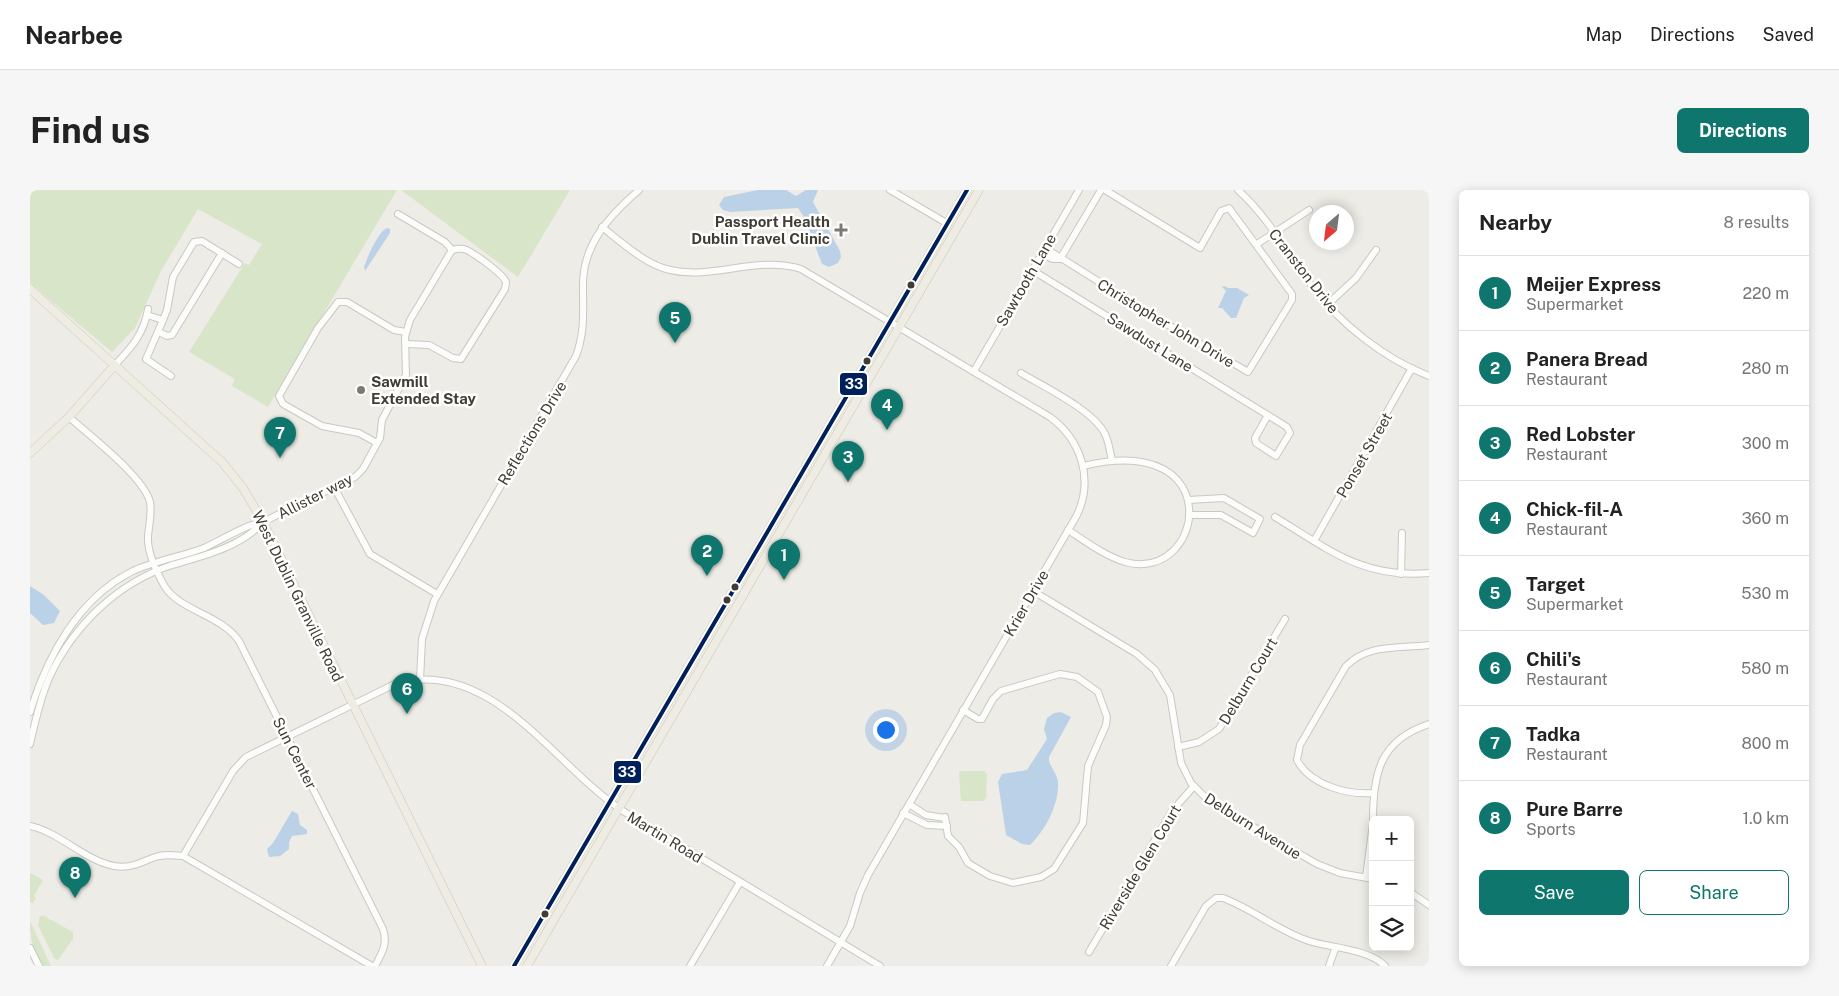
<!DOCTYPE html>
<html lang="en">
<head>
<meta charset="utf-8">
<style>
  :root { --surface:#fff; --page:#f6f6f6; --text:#222; --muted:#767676; --line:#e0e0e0; --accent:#0f766e }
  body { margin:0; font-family:"Public Sans",sans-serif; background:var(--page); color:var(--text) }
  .controls { position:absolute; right:15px; bottom:15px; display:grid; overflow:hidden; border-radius:8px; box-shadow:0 2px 12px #0003 }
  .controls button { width:45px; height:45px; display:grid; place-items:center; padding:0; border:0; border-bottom:1px solid var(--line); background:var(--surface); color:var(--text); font:25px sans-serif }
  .compass { position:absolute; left:1279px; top:15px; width:45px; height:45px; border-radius:50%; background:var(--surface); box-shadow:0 2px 12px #0003; rotate:208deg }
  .you { position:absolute; left:855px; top:539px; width:18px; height:18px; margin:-12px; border:4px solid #fff; border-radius:50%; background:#1a73e8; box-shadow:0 0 0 8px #1a73e833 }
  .badge { display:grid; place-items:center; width:32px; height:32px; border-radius:50%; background:var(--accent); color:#fff; font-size:16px; font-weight:700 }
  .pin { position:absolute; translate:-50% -41px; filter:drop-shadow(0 1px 2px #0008) }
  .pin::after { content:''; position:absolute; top:26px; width:18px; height:15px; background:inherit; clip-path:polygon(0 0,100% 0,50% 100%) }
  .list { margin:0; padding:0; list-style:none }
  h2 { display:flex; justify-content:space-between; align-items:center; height:65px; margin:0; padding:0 20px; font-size:21px }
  h2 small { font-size:16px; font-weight:400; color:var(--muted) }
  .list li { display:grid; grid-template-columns:32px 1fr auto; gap:15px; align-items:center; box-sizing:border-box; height:75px; padding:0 20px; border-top:1px solid var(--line) }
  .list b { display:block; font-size:19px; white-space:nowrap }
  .list p { margin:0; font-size:16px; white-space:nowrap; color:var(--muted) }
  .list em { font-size:16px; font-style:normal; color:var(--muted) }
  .actions { display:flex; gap:10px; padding:15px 20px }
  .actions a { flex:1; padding:11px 0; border:1px solid var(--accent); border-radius:8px; text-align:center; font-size:18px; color:var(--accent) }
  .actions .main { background:var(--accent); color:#fff }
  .icon { flex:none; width:28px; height:28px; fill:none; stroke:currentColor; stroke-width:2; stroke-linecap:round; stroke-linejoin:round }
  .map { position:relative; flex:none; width:1399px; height:776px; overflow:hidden; border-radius:8px }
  header { display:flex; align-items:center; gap:30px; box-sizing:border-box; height:70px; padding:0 25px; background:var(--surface); border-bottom:1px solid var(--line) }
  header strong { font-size:24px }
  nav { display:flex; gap:28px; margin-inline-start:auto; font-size:18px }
  .intro { display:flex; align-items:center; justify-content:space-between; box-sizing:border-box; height:120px; padding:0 30px }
  h1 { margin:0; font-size:35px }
  .button { padding:12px 22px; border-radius:8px; background:var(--accent); color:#fff; font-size:18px; font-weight:700 }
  main { display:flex; gap:30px; padding:0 30px }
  aside { flex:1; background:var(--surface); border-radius:8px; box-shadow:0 2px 12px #0003 }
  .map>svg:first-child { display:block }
  .green { fill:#d8e5c8 }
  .water { fill:#bbd1e7 }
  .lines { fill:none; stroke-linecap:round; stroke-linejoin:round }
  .minor-casing { stroke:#c9c8c2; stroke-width:8 }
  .major-casing { stroke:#cdc8b6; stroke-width:9 }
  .minor { stroke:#fcfcfb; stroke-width:6 }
  .major { stroke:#eeece3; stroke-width:8 }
  .bus-1-casing { stroke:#fff; stroke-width:8 }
  .bus-1 { stroke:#00205b; stroke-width:4 }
  .poi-dot { fill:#7d7a72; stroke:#fff; stroke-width:2 }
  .bus-dot { fill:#413d34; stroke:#fff; stroke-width:2 }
  .labels { text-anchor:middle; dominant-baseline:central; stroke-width:5; stroke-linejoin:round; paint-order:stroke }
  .poi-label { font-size:15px; font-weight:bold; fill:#413d34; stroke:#fff; text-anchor:end }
  .street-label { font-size:15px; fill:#413d34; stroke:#fff }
  .line-badge { stroke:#fff; stroke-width:2 }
  .badge-label { font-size:14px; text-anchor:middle; font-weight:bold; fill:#fff }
</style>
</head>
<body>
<header>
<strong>Nearbee</strong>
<nav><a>Map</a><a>Directions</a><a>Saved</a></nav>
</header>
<div class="intro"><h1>Find us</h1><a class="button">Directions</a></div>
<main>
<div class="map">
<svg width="1399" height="776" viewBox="0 0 1399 776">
  <rect width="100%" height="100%" fill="#edece6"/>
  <g class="green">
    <polygon points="0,0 367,0 238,217 202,196 205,189 159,162 215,73 219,75 232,54 168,19 131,81 105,138 82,162 0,93"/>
    <polygon points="371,0 540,0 488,87"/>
    <polygon points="931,581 954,581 957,584 956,608 953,611 931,611 929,583"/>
    <polygon points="0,683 13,690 4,706 6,708 3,713 0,712"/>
    <polygon points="10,726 14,726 43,742 43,749 28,770 24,768 8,735"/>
    <path d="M0 731 21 776H12C3 758 0 751 0 731Z"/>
  </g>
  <g class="water">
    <polygon points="728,0 756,0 766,6 776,0 788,0 783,12 810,61 811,67 808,73 799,77 792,74 774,27 768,18 700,22 693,20 689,15 694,7"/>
    <path d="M357 38 360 39V43L335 81 334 77C338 66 347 43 357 38Z"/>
    <polygon points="1194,96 1198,98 1207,98 1219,105 1214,108 1206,128 1201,128 1192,118 1188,118 1196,101 1192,97"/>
    <polygon points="0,396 14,405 30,421 24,433 13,435 0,423"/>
    <path d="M1031 522 1041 527 1019 567C1018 576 1027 582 1028 592 1029 615 1016 639 1000 655L992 654 976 645 968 592 972 584 997 580 1017 549 1014 539 1017 528 1024 523Z"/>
    <polygon points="262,621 268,624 270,635 277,640 277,644 262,646 259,652 259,659 250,666 239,667 237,659 243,653"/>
  </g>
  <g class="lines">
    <defs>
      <g id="minor">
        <polyline points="860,0 918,34"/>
        <path d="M1208 0C1238 27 1258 64 1282 96 1310 134 1355 169 1399 186"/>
        <path d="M368 24 415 52 422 60C426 59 430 58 434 59 443 62 473 84 476 92L475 99 431 169 423 168 399 155 377 154"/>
        <path d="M572 37C591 52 616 75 640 80 683 90 729 65 771 79L1020 227C1051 250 1064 289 1047 325L838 685 830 703 820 736 797 776"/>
        <polyline points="1227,54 1279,20"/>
        <polyline points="1015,58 1135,133 1218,182 1262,110 1262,104 1199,18 1191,21 1170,58 1075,0"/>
        <polyline points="1011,64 1023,69 1030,69"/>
        <polyline points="1030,69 1071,0"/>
        <polyline points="1002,80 1257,237 1260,243 1246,266 1226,253 1225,248 1238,225"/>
        <polyline points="1297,115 1326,88 1346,60"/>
        <polyline points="117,125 133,130 116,169 141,186"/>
        <polyline points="133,130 137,120 143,87 164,52 172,51 209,74"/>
        <polyline points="129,142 137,146 142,145 192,63"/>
        <path d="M84 176C101 158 114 144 118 119"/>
        <polyline points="944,181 1049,0"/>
        <path d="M991 183C1014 197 1063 220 1075 244 1079 252 1080 262 1082 271"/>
        <path d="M39 227C59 245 114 287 120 312 122 324 119 335 118 346 117 362 127 383 135 397 151 421 191 425 209 451L353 739C358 754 352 763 345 776"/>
        <polyline points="347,253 329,243 292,236 253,214 249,206 288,138 308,112 317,112 364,140 376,142"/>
        <polyline points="304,297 340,364 407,404"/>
        <polyline points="1158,310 1194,308 1230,329 1223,343 1191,325 1159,325"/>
        <path d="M1245 327C1298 359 1333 389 1399 383"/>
        <path d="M1038 340C1055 351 1075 366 1095 372 1175 394 1200 240 1053 276"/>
        <polyline points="1284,351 1382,178"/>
        <polyline points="1371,384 1372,343"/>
        <polyline points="1003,401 1107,464 1125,480 1140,505 1151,573 1161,593 1179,611 1287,674 1310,683 1343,689"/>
        <path d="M390 490 392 449 404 411 546 166C555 142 553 122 553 97 552 55 579 26 609 0"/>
        <path d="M0 522C17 467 48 409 101 382 124 371 150 367 174 358 194 349 212 336 233 332L325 287 333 279 350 248 352 230 376 185 375 147 380 130 422 60"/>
        <path d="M0 554C5 532 10 509 19 488 43 436 87 393 142 375 173 366 211 357 233 332"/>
        <polyline points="1148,557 1169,552 1189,539 1255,429"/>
        <path d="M1343 603C1317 605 1280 595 1267 570L1270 555 1316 476C1339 453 1369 459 1399 455"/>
        <polyline points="879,614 896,625 915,628"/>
        <polyline points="873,623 897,635 917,636"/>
        <polyline points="915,627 918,646 929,657 938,673 960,686 983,693 1011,687 1024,679 1053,633 1058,576 1076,535 1077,527 1068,502 1047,487 1030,484 971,501 963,509 952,529 948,529 933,520"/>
        <path d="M1343 630C1343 583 1350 550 1399 534"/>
        <path d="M0 636C31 643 54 670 84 676 101 679 111 672 125 667 134 664 143 665 153 666L342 776"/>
        <path d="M153 666 203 581 216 567 367 493C463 468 524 576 593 621L850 776"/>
        <polyline points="1336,687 1343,634"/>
        <polyline points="1380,702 1399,715"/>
        <polyline points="0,758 9,776"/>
        <polyline points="1059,762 1142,621 1164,596"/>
        <polyline points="660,776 710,692"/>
        <path d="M1141 776 1176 716 1186 708H1193C1223 719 1248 741 1279 751 1301 758 1339 759 1355 776"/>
        <polyline points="1299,776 1305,759"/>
      </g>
      <g id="major">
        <polyline points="0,99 192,272 213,298 233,332 452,776"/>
        <polyline points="0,263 39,227 84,176"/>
        <polyline points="484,776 937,0"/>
        <polyline points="497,776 949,0"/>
      </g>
    </defs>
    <use href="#minor" class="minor-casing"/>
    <use href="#major" class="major-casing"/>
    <use href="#minor" class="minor"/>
    <use href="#major" class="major"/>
    <defs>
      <polyline id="bus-1" points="484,776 937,0"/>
    </defs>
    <use href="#bus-1" class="bus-1-casing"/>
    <use href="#bus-1" class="bus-1"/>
  </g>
  <g class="poi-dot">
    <path d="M808.5 32.5h5v5h5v5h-5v5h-5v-5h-5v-5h5z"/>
    <circle cx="331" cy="200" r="5"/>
  </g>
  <g class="bus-dot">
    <circle cx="881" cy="95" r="4.5"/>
    <circle cx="837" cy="171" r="4.5"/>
    <circle cx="705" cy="397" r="4.5"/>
    <circle cx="697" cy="410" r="4.5"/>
    <circle cx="515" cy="724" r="4.5"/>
  </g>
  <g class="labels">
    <g class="poi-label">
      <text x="800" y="31">Passport Health<tspan x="800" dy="17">Dublin Travel Clinic</tspan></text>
      <text x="341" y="191" text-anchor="start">Sawmill<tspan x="341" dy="17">Extended Stay</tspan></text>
    </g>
    <g class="street-label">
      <text transform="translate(1274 81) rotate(52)">Cranston Drive</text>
      <text transform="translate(996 90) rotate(-60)">Sawtooth Lane</text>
      <text transform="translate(1136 133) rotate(31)">Christopher John Drive</text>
      <text transform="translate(1120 152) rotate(32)">Sawdust Lane</text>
      <text transform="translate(502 243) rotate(-59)">Reflections Drive</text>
      <text transform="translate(1334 265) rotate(-60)">Ponset Street</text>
      <text transform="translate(285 306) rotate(-27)">Allister way</text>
      <text transform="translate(268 406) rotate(64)">West Dublin Granville Road</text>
      <text transform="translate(996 413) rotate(-60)">Krier Drive</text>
      <text transform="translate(1218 491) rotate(-59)">Delburn Court</text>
      <text transform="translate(265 563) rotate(63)">Sun Center</text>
      <text transform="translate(1223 636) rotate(32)">Delburn Avenue</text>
      <text transform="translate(635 647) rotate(31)">Martin Road</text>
      <text transform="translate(1110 677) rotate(-59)">Riverside Glen Court</text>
    </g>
  </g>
  <g class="line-badge">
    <rect x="809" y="182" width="29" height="24" rx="5" fill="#00205b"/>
    <rect x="583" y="570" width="29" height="24" rx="5" fill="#00205b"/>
  </g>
  <g class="badge-label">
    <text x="824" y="199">33</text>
    <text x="597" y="587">33</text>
  </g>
</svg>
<div class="controls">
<button>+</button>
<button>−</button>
<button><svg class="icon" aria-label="layers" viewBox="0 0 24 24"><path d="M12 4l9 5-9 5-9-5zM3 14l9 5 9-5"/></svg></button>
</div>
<svg class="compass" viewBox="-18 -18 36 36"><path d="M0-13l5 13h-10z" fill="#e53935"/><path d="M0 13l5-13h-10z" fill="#767676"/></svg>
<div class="you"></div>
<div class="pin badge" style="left:754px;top:390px">1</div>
<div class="pin badge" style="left:677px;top:386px">2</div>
<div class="pin badge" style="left:818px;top:292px">3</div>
<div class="pin badge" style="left:857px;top:240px">4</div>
<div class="pin badge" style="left:645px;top:153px">5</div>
<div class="pin badge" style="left:377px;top:524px">6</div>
<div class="pin badge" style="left:250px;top:268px">7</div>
<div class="pin badge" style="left:45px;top:708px">8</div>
</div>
<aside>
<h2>Nearby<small>8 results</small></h2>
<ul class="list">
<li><span class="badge">1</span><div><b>Meijer Express</b><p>Supermarket</p></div><em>220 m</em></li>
<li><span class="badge">2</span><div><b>Panera Bread</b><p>Restaurant</p></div><em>280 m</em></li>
<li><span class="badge">3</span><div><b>Red Lobster</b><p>Restaurant</p></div><em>300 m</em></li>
<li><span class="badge">4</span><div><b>Chick-fil-A</b><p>Restaurant</p></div><em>360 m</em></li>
<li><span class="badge">5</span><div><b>Target</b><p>Supermarket</p></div><em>530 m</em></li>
<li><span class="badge">6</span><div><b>Chili's</b><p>Restaurant</p></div><em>580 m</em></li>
<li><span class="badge">7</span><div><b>Tadka</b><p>Restaurant</p></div><em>800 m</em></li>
<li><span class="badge">8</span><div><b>Pure Barre</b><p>Sports</p></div><em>1.0 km</em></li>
</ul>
<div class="actions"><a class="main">Save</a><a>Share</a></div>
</aside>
</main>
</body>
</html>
